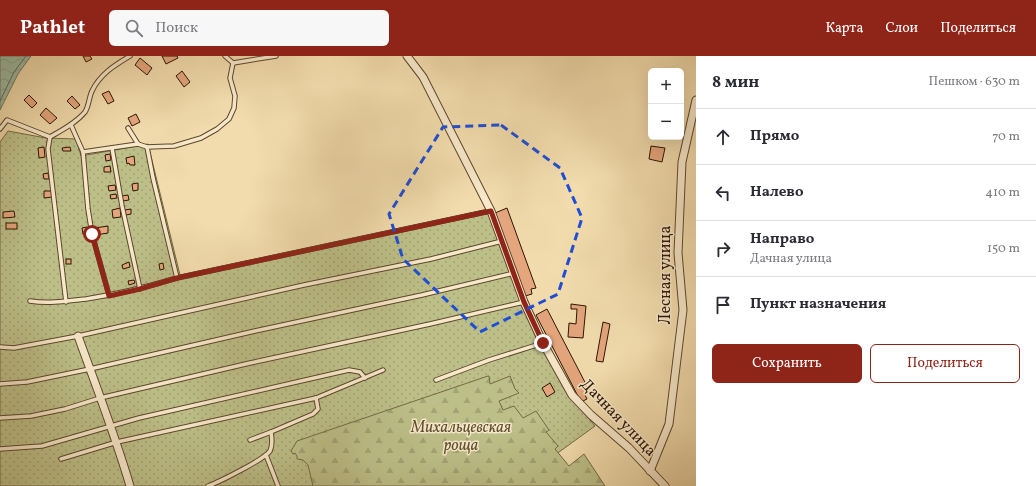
<!DOCTYPE html>
<html lang="ru">
<head>
<meta charset="utf-8">
<style>
  :root { --surface:#fff; --page:#f7f7f7; --text:#2b2b33; --muted:#7c7c81; --line:#e1e1e2; --accent:#8f2418 }
  body { margin:0; font-family:Vollkorn,serif; background:var(--page); color:var(--text) }
  .controls { position:absolute; right:12px; top:12px; display:grid; overflow:hidden; border-radius:6px; box-shadow:0 4px 16px #0002 }
  .controls button { width:36px; height:36px; display:grid; place-items:center; padding:0; border:0; border-bottom:1px solid var(--line); background:var(--surface); color:var(--text); font:20px sans-serif }
  .stop { position:absolute; width:12px; height:12px; margin:-9px; border:3px solid #8f2418; border-radius:50%; background:#fff }
  .stop.end { background:#8f2418; border-color:#fff; box-shadow:0 1px 4px #0008 }
  .list { margin:0; padding:0; list-style:none }
  h2 { display:flex; justify-content:space-between; align-items:center; height:52px; margin:0; padding:0 16px; font-size:17px }
  h2 small { font-size:13px; font-weight:400; color:var(--muted) }
  .list li { display:grid; grid-template-columns:26px 1fr auto; gap:12px; align-items:center; box-sizing:border-box; height:56px; padding:0 16px; border-top:1px solid var(--line) }
  .list b { display:block; font-size:15px; white-space:nowrap }
  .list p { margin:0; font-size:13px; white-space:nowrap; color:var(--muted) }
  .list em { font-size:13px; font-style:normal; color:var(--muted) }
  .actions { display:flex; gap:8px; padding:12px 16px }
  .actions a { flex:1; padding:9px 0; border:1px solid var(--accent); border-radius:6px; text-align:center; font-size:14px; color:var(--accent) }
  .actions .main { background:var(--accent); color:#fff }
  .icon { flex:none; width:22px; height:22px; fill:none; stroke:currentColor; stroke-width:2; stroke-linecap:round; stroke-linejoin:round }
  .map { position:relative; flex:none; width:696px; height:430px; overflow:hidden }
  header { display:flex; align-items:center; gap:24px; box-sizing:border-box; height:56px; padding:0 20px; background:var(--accent); color:#fff }
  header strong { font-size:19px }
  nav { display:flex; gap:22px; margin-inline-start:auto; font-size:14px }
  .search { width:280px; height:36px; background:var(--page); display:flex; align-items:center; gap:10px; box-sizing:border-box; padding:0 14px; border-radius:6px; color:var(--muted); font-size:15px }
  main { display:flex }
  aside { flex:1; background:var(--surface) }
  .map>svg:first-child { display:block }
  .grass { fill:url(#grass-dots); stroke:#746a44 }
  .forest { fill:url(#forest-firs); stroke:#746a44 }
  .water { fill:url(#water-waves); stroke:#6f7964 }
  .lines { fill:none; stroke-linecap:round; stroke-linejoin:round }
  .shore { stroke:#646854; stroke-width:1 }
  .building { fill:#e5a67d; stroke:#2b1501 }
  .service-casing { stroke:#5d472c; stroke-width:5.5 }
  .minor-casing { stroke:#5d472c; stroke-width:9 }
  .service { stroke:#f7e8ca; stroke-width:3.5 }
  .minor { stroke:#f7e8ca; stroke-width:7 }
  .route { stroke:#8f2418; stroke-width:5 }
  .marked { fill:none; stroke:#1d4ed8; stroke-width:3; stroke-dasharray:8 5; stroke-linejoin:round }
  .labels { text-anchor:middle; dominant-baseline:central; stroke-width:3; stroke-linejoin:round; paint-order:stroke }
  .street-label { font-size:16px; fill:#2b1501; stroke:#f7e8ca }
  .park-label { font-size:16px; font-style:italic; fill:#5e5030; stroke:#f7e8ca }
</style>
</head>
<body>
<header>
<strong>Pathlet</strong>
<div class="search"><svg class="icon" aria-label="search" viewBox="0 0 24 24"><circle cx="10" cy="10" r="6"/><path d="M15 15l6 6"/></svg>Поиск</div>
<nav><a>Карта</a><a>Слои</a><a>Поделиться</a></nav>
</header>
<main>
<div class="map">
<svg width="696" height="430" viewBox="0 0 696 430">
  <defs>
    <pattern id="grass-dots" width="8" height="8" patternUnits="userSpaceOnUse"><rect width="8" height="8" fill="#bdbf88"/><path d="M2 2h.1M6 6h.1" fill="none" stroke="#a3a374" stroke-width="1.8" stroke-linecap="round"/></pattern>
    <pattern id="forest-firs" width="22" height="20" patternUnits="userSpaceOnUse"><rect width="22" height="20" fill="#bdbf88"/><path d="M5 1l3.5 6h-7zM16 11l3.5 6h-7z" fill="#a3a374"/></pattern>
    <pattern id="water-waves" width="16" height="10" patternUnits="userSpaceOnUse"><rect width="16" height="10" fill="#9cbca6"/><path d="M0 5q4-4 8 0t8 0" fill="none" stroke="#87a18d"/></pattern>
  </defs>
  <rect width="100%" height="100%" fill="#f2dcad"/>
  <filter id="stains"><feTurbulence type="fractalNoise" baseFrequency=".005" numOctaves="4"/><feColorMatrix values="0 0 0 0 .2 0 0 0 0 .09 0 0 0 0 .02 0 0 0 .5 -.17"/></filter>
  <radialGradient id="worn" r=".72"><stop offset=".6" stop-color="#630" stop-opacity="0"/><stop offset="1" stop-color="#630" stop-opacity=".3"/></radialGradient>
  <polygon class="grass" points="8,75 46,82 76,83 81,100 148,88 180,219 489,153 523,247 570,340 595,370 512,430 0,430 0,86"/>
  <polygon class="forest" points="488,320 489,320 490,328 510,320 515,333 519,337 499,345 503,354 514,350 523,362 536,355 549,374 546,376 558,390 555,393 569,410 584,398 605,430 313,430 308,409 303,404 297,403 297,400 295,397 293,398 291,395 297,385"/>
  <polygon class="water" points="0,0 31,0 18,18 0,54"/>
  <g class="lines">
    <polyline class="shore" points="0,45 14,16 26,0"/>
  </g>
  <g class="building">
    <polygon points="83,0 90,0 92,3 86,6"/>
    <polygon points="162,0 177,0 178,2 166,8"/>
    <polygon points="140,2 152,12 147,19 135,9"/>
    <polygon points="182,15 190,26 184,31 176,20"/>
    <polygon points="109,35 114,45 108,48 102,38"/>
    <polygon points="29,39 37,47 32,52 24,44"/>
    <polygon points="72,40 80,49 75,53 67,45"/>
    <polygon points="46,52 57,62 50,68 40,59"/>
    <polygon points="136,58 140,66 132,70 128,62"/>
    <polygon points="651,90 665,92 662,106 649,103"/>
    <polygon points="44,91 45,101 39,102 38,92"/>
    <polygon points="70,91 71,95 63,95 62,92"/>
    <polygon points="110,98 111,104 106,105 105,99"/>
    <polygon points="134,100 135,109 130,109 129,107 127,108 126,102"/>
    <polygon points="110,110 111,116 104,116 104,111"/>
    <polygon points="48,117 49,123 44,123 43,118"/>
    <polygon points="138,127 138,134 133,135 132,128"/>
    <polygon points="115,129 116,134 109,135 108,130"/>
    <polygon points="44,135 51,135 52,141 44,142"/>
    <polygon points="116,138 117,142 111,143 110,139"/>
    <polygon points="128,139 129,144 123,145 122,140"/>
    <polygon points="120,152 121,161 113,162 112,154"/>
    <polygon points="507,152 536,232 531,233 532,238 525,240 495,157"/>
    <polygon points="131,153 131,158 126,159 125,154"/>
    <polygon points="14,155 15,161 3,162 3,156"/>
    <rect x="6" y="167" width="11" height="6"/>
    <polygon points="108,170 108,177 96,179 95,172"/>
    <polygon points="87,171 89,177 83,178 82,172"/>
    <rect x="66" y="203" width="5" height="5"/>
    <polygon points="129,206 130,211 123,213 122,209"/>
    <polygon points="163,207 164,213 160,214 159,208"/>
    <polygon points="134,224 135,227 129,229 128,225"/>
    <polygon points="571,248 586,250 583,282 568,281 569,267 576,268 577,253 571,253"/>
    <polygon points="547,253 589,334 584,337 587,343 581,346 536,259"/>
    <polygon points="603,266 610,268 603,306 596,305"/>
    <polygon points="550,327 555,336 547,341 542,332"/>
  </g>
  <g class="lines">
    <defs>
      <g id="service">
        <polyline points="233,7 276,0"/>
        <polyline points="71,69 83,96 88,153 92,178 109,239"/>
        <polyline points="128,72 138,88"/>
        <path d="M0 73 7 64 50 81C62 74 76 67 85 56 89 50 89 41 92 35 100 18 115 9 130 0"/>
        <polyline points="50,81 48,93 66,246"/>
        <polyline points="147,91 153,122 177,222"/>
        <polyline points="112,92 122,150 140,233"/>
        <polyline points="83,96 138,88 147,91 174,90 201,82 217,73 229,63 234,52 235,40 230,22 233,7 225,0"/>
        <path d="M30 245C49 248 68 245 86 243 118 238 147 231 177 222L490 155"/>
        <polyline points="0,291 14,292 78,280 304,229 431,203 502,185"/>
        <polyline points="436,324 489,304 543,287"/>
        <polyline points="0,328 27,326 90,313 255,275 422,239 514,217"/>
        <polyline points="0,362 31,360 65,353 100,342 250,307 430,268 524,246"/>
        <polyline points="250,384 271,376 313,358 318,353 316,342"/>
        <polyline points="0,393 42,390 139,362 349,314 360,316 365,322"/>
        <polyline points="266,399 278,430"/>
        <polyline points="61,403 117,386 316,342 383,314"/>
        <path d="M208 430C219 426 265 403 270 395 273 389 272 382 271 376"/>
      </g>
      <g id="minor">
        <polyline points="407,0 423,21 491,155 524,246 543,287 572,339 591,359 629,392 665,430"/>
        <path d="M78 280C96 330 115 379 130 430"/>
        <polyline points="650,415 669,368 683,254 678,197 682,106 696,44"/>
      </g>
    </defs>
    <use href="#service" class="service-casing"/>
    <use href="#minor" class="minor-casing"/>
    <use href="#service" class="service"/>
    <use href="#minor" class="minor"/>
  </g>
  <g class="lines">
    <polyline class="route" points="92,178 109,240 140,233 177,222 491,155 524,246 543,287"/>
  </g>
  <path class="marked" d="M501 69 560 112 582 162 558 238 480 276 403 203 389 158 443 71Z"/>
  <g class="labels">
    <g class="street-label">
      <text transform="translate(666 219) rotate(-90)">Лесная улица</text>
      <text transform="translate(618 362) rotate(46)">Дачная улица</text>
    </g>
    <g class="park-label">
      <text x="461" y="372">Михальцевская<tspan x="461" dy="18">роща</tspan></text>
    </g>
  </g>
  <rect width="100%" height="100%" filter="url(#stains)"/>
  <rect width="100%" height="100%" fill="url(#worn)"/>
</svg>
<div class="controls">
<button>+</button>
<button>−</button>
</div>
<div class="stop" style="left:92px;top:178px"></div>
<div class="stop end" style="left:543px;top:287px"></div>
</div>
<aside>
<h2>8 мин<small>Пешком · 630 m</small></h2>
<ul class="list">
<li><svg class="icon" aria-label="ahead" viewBox="0 0 24 24"><path d="M12 20V5M6 11l6-6 6 6"/></svg><div><b>Прямо</b></div><em>70 m</em></li>
<li><svg class="icon" aria-label="left" viewBox="0 0 24 24"><path d="M17 20v-9H6M10 6l-5 5 5 5"/></svg><div><b>Налево</b></div><em>410 m</em></li>
<li><svg class="icon" aria-label="right" viewBox="0 0 24 24"><path d="M7 20v-9h11M14 6l5 5-5 5"/></svg><div><b>Направо</b><p>Дачная улица</p></div><em>150 m</em></li>
<li><svg class="icon" aria-label="arrive" viewBox="0 0 24 24"><path d="M6 21V4h12l-3 4 3 4H6"/></svg><div><b>Пункт назначения</b></div></li>
</ul>
<div class="actions"><a class="main">Сохранить</a><a>Поделиться</a></div>
</aside>
</main>
</body>
</html>
